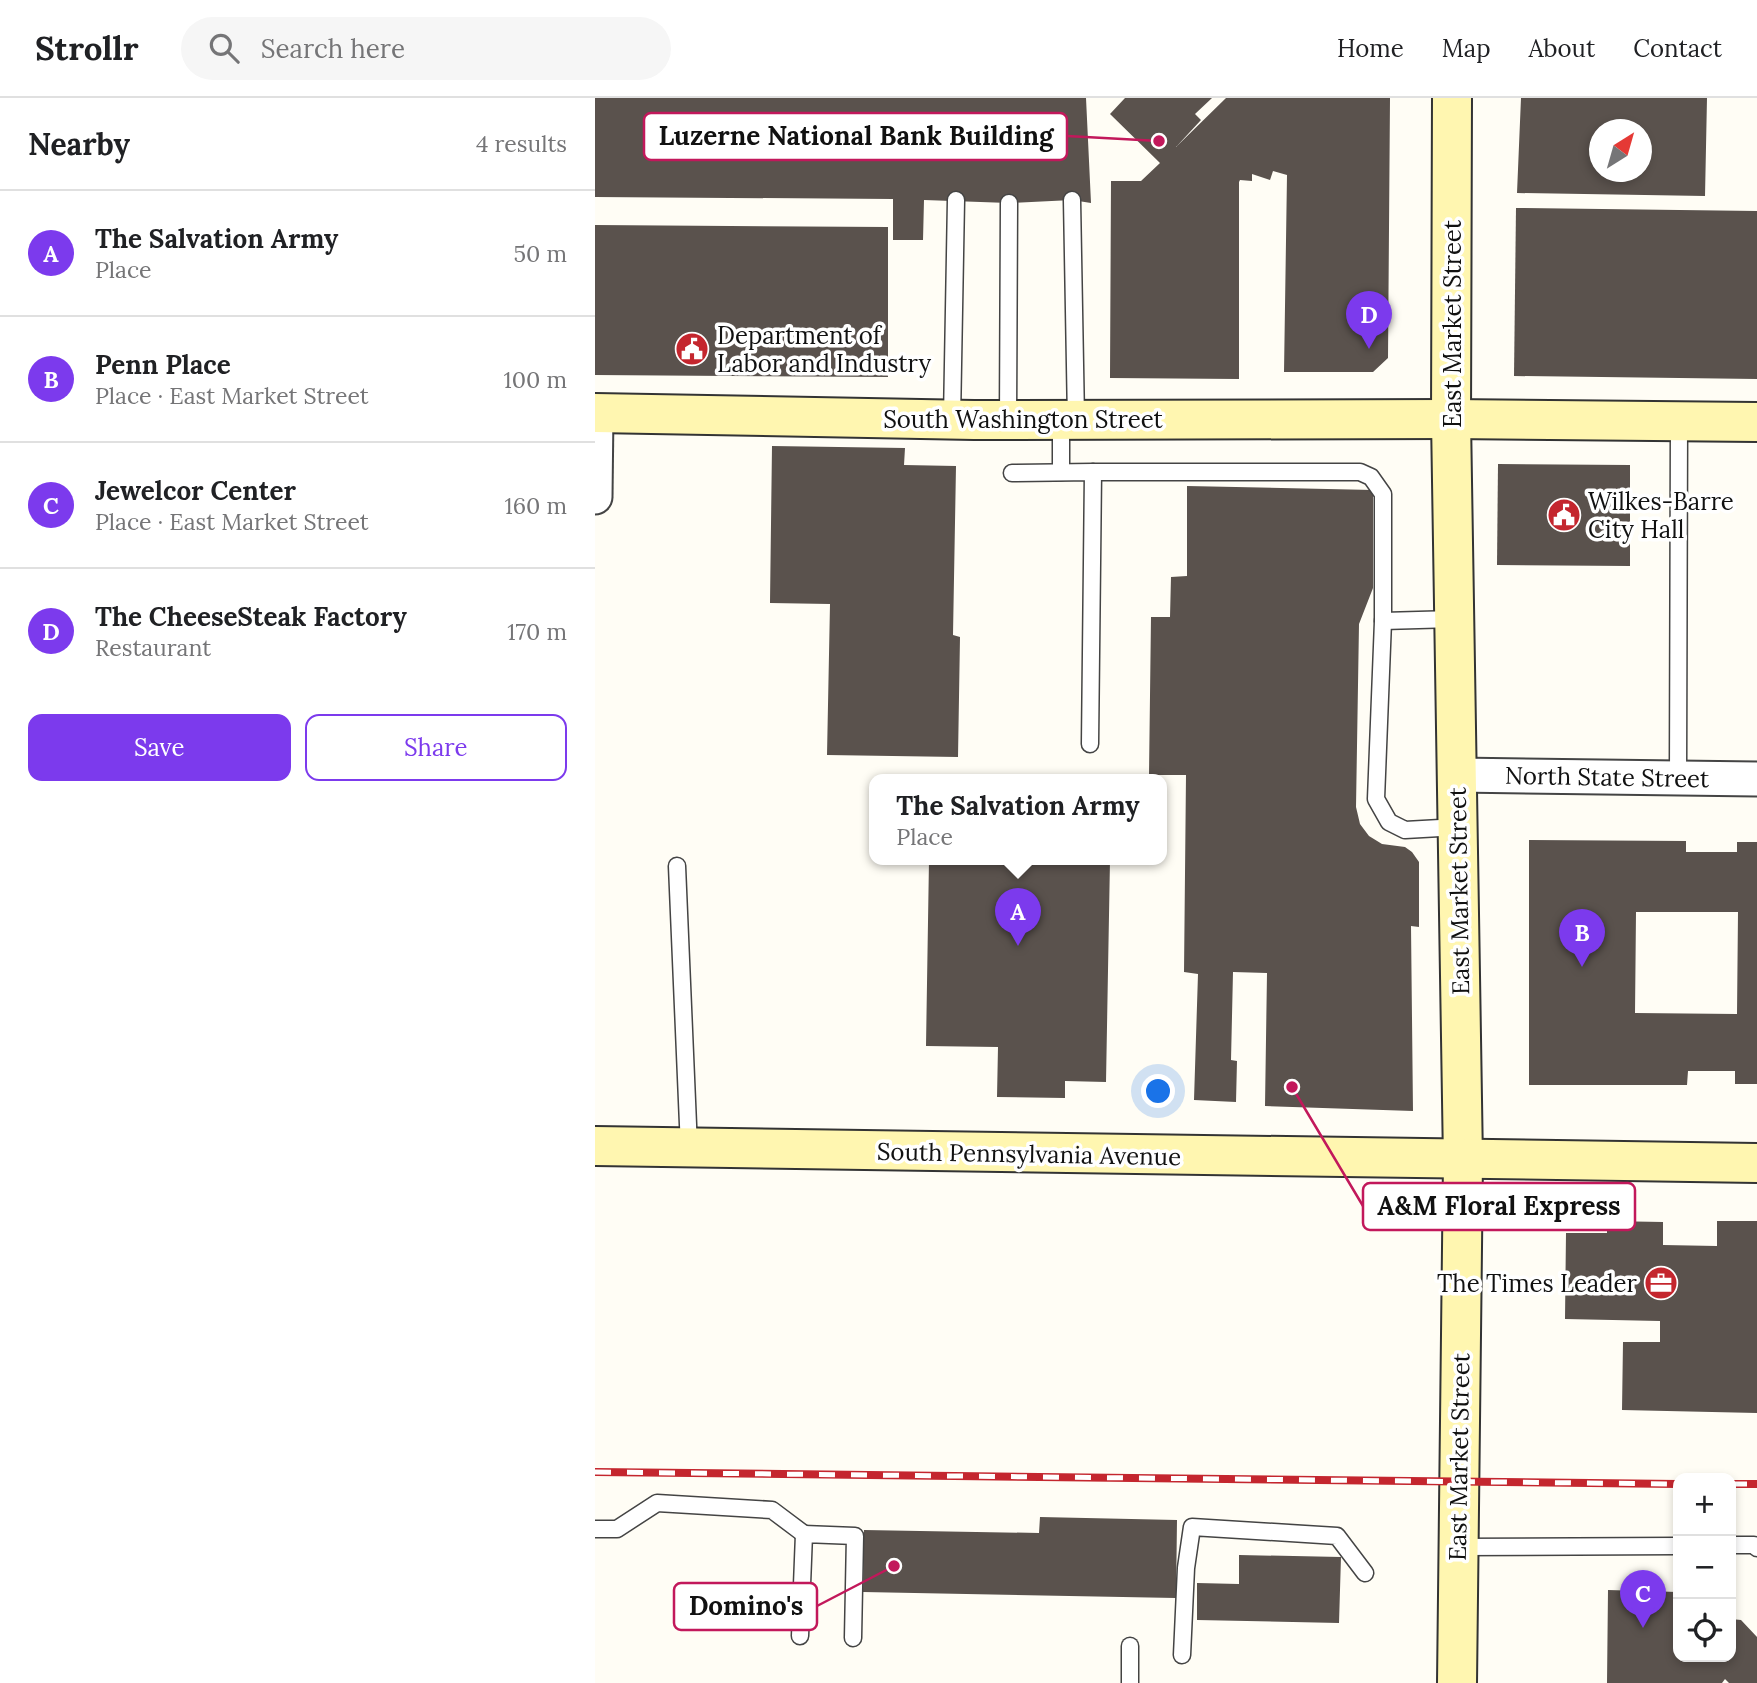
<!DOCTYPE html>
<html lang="en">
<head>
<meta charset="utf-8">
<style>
  :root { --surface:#fff; --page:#f6f6f6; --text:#202124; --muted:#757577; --line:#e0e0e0; --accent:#7c3aed }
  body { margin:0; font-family:Lora,serif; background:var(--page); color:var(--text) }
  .controls { position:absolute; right:21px; bottom:21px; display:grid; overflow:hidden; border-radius:14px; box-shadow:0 4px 10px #0003 }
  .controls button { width:63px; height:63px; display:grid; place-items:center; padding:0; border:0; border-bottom:2px solid var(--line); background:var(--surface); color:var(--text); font:35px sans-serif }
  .compass { position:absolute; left:994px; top:21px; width:63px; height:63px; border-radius:50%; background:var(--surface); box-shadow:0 4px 10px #0003; rotate:37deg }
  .you { position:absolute; left:564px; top:994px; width:24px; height:24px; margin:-18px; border:5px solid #fff; border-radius:50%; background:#1a73e8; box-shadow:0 0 0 10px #1a73e833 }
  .badge { display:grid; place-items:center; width:46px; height:46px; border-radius:50%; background:var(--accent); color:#fff; font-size:23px; font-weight:700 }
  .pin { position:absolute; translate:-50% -58px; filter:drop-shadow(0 2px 4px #0008) }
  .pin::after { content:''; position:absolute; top:37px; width:24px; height:21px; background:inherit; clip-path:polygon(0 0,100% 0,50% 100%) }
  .popup { position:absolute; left:274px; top:676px; width:298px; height:91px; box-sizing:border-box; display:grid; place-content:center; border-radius:14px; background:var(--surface); filter:drop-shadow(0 2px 5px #0005); font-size:23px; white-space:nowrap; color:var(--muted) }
  .popup b { font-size:26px; color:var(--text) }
  .popup::after { content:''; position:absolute; left:50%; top:100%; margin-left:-14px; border:14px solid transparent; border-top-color:var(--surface) }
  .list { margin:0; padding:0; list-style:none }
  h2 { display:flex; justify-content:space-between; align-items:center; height:91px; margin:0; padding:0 28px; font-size:30px }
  h2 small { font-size:23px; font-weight:400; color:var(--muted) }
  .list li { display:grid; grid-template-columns:46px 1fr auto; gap:21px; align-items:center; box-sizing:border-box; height:126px; padding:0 28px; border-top:2px solid var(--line) }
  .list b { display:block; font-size:26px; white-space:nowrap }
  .list p { margin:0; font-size:23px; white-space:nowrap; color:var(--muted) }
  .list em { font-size:23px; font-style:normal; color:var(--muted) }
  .actions { display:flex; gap:14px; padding:21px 28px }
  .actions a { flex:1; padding:16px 0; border:2px solid var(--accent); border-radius:14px; text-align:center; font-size:24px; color:var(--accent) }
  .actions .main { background:var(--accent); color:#fff }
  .icon { flex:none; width:38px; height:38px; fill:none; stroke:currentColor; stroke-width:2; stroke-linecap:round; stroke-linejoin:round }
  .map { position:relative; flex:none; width:1162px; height:1585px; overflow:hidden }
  header { display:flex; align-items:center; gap:42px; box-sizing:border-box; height:98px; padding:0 35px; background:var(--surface); border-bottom:2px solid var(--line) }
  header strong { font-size:33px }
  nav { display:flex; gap:38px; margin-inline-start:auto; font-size:24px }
  .search { width:490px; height:63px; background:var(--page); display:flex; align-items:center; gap:18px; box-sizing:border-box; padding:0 24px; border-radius:38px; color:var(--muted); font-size:26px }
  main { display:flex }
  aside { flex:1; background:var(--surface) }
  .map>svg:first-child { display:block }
  .building { fill:#5a524d; fill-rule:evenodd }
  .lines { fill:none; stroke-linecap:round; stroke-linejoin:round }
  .lane-casing { stroke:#444; stroke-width:19 }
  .street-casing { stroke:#444; stroke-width:37 }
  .secondary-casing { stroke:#333; stroke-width:42 }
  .lane { stroke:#fff; stroke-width:16 }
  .street { stroke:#fff; stroke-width:33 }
  .secondary { stroke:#fff6b0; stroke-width:38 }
  .rail-casing { stroke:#c4262e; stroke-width:8 }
  .rail { stroke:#fff; stroke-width:5; stroke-dasharray:16; stroke-linecap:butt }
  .labels { text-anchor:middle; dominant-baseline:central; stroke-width:7; stroke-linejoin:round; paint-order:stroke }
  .street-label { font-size:24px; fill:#111; stroke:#fff }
  .poi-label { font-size:24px; fill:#111; stroke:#fff; text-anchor:start }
  .leader { fill:none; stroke:#c2185b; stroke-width:2.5 }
  .callout-dot { fill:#c2185b; stroke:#fff; stroke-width:2.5 }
  .callout { fill:#fff; stroke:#c2185b; stroke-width:2.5 }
  .callout-label { font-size:26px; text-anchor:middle; font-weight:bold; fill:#111 }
</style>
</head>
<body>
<header>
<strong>Strollr</strong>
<div class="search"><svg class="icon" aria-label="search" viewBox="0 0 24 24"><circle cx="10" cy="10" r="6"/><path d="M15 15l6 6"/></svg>Search here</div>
<nav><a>Home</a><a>Map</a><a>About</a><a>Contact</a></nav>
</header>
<main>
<aside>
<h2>Nearby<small>4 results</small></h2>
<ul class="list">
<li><span class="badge">A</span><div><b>The Salvation Army</b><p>Place</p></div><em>50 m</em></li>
<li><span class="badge">B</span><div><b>Penn Place</b><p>Place · East Market Street</p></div><em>100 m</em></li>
<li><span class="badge">C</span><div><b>Jewelcor Center</b><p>Place · East Market Street</p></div><em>160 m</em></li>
<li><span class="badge">D</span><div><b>The CheeseSteak Factory</b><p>Restaurant</p></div><em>170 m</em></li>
</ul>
<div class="actions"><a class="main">Save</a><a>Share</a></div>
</aside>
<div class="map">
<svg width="1162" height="1585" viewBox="0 0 1162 1585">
  <rect width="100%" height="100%" fill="#fffdf5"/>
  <g class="building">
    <polygon points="0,0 491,0 496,105 477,102 414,105 329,102 328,142 298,142 298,101 0,99"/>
    <polygon points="530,0 617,0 600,16 606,22 581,49 631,0 795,0 793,260 778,274 689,274 692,77 678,73 675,82 657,76 657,83 645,82 644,84 644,281 515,280 516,83 546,83 565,65 515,16"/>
    <path d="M926 0H1112L1110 98 922 95ZM1004 32H1046V74H1004Z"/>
    <polygon points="921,110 1162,113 1162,281 919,278"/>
    <polygon points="0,127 293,129 293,279 0,277"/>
    <polygon points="177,348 310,350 309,367 361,368 358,537 365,539 363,659 232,657 235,506 175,505"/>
    <polygon points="903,366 1035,367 1035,468 902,467"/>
    <polygon points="592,388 778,392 778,490 764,526 761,709 765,726 774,738 787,746 810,749 817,754 824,764 824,829 816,828 818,1013 670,1008 672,875 638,874 636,962 642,963 641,1004 599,1002 603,876 589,874 591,677 554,677 556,519 575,519 576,479 592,478"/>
    <path d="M934 742 1091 743V754H1142V744H1162V986H1140V973H1093L1092 987H934ZM1041 814H1143L1142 916 1040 915Z"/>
    <polygon points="334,762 515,762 511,984 470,983 470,1000 402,999 403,949 331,948"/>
    <polygon points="1012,1123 1068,1124 1068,1147 1122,1148 1122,1123 1162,1123 1162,1315 1027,1312 1028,1244 1065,1244 1065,1223 970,1221 971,1135 1012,1135"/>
    <polygon points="445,1419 582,1422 581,1500 268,1494 269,1432 444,1435"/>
    <polygon points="644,1457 746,1459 744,1525 602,1522 602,1485 644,1486"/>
    <polygon points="1013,1492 1083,1494 1083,1559 1136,1559 1136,1521 1146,1522 1162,1539 1162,1585 1134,1585 1130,1581 1127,1585 1012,1585"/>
  </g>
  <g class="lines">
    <defs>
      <g id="lane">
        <polyline points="477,102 481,322"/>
        <polyline points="357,321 361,102"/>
        <polyline points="413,322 414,105"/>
        <polyline points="466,374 466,322"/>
        <polyline points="498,374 765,374 776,379 788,396 788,523 781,701 794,724 810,732 863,729"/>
        <polyline points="417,375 498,374 495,646"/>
        <polyline points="788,523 859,521"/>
        <polyline points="1083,680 1084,323"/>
        <polyline points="82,768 94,1050"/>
        <polyline points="0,1431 22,1431 62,1405 177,1412 209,1436"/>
        <polyline points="1136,1447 1159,1447 1162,1450"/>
        <polyline points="862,1449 1083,1448"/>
        <polyline points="205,1538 209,1436 260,1438 258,1540"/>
        <polyline points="587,1557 591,1470 597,1429 742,1438 770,1475"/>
        <polyline points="535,1585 535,1548"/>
      </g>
      <g id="street">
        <polyline points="0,399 1,315"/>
        <polyline points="862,677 1162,681"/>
      </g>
      <g id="secondary">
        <polyline points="857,0 856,321 868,1063 862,1585"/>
        <polyline points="0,315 379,322 856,321 1162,324"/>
        <polyline points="0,1048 1162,1065"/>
      </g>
    </defs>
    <use href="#lane" class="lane-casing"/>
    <use href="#street" class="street-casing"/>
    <use href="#secondary" class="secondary-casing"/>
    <use href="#lane" class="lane"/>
    <use href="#street" class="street"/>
    <use href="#secondary" class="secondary"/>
    <defs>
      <g id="rail">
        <polyline points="0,1374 1083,1386"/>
        <polyline points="1136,1386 1162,1386"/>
      </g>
    </defs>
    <use href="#rail" class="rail-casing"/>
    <use href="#rail" class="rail"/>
  </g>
  <defs>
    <symbol id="civic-disc" viewBox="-11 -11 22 22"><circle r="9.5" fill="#c4262e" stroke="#fff"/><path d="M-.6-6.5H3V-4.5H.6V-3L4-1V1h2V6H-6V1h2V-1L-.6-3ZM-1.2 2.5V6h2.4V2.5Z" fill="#fff"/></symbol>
    <symbol id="office-disc" viewBox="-11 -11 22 22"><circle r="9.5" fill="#c4262e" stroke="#fff"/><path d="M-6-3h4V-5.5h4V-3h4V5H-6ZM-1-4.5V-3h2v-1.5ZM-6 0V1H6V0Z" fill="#fff"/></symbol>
  </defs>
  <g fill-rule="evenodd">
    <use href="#civic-disc" x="78" y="232" width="38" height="38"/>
    <use href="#civic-disc" x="950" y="398" width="38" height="38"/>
    <use href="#office-disc" x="1047" y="1166" width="38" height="38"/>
  </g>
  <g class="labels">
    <g class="street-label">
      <text transform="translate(857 226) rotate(-90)">East Market Street</text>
      <text x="428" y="321">South Washington Street</text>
      <text transform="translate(1012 679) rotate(1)">North State Street</text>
      <text transform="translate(864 793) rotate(-91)">East Market Street</text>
      <text transform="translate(434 1056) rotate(1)">South Pennsylvania Avenue</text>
      <text transform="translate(864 1359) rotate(-89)">East Market Street</text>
    </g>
    <g class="poi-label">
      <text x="122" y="237">Department of<tspan x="122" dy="28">Labor and Industry</tspan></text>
      <text x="993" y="403">Wilkes-Barre<tspan x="993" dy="28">City Hall</tspan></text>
      <text x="1042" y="1185" text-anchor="end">The Times Leader</text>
    </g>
  </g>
  <path class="leader" d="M564 43L472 38M697 989L768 1108M299 1468L222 1508"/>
  <g class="callout-dot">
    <circle cx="564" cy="43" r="7"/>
    <circle cx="697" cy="989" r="7"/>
    <circle cx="299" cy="1468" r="7"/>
  </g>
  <g class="callout">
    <rect x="49" y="15" width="423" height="47" rx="7"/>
    <rect x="768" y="1085" width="272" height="47" rx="7"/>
    <rect x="79" y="1485" width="143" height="47" rx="7"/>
  </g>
  <g class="callout-label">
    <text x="261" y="47">Luzerne National Bank Building</text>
    <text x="904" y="1117">A&amp;M Floral Express</text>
    <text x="151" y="1517">Domino's</text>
  </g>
</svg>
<div class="controls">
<button>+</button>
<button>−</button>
<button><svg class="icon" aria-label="locate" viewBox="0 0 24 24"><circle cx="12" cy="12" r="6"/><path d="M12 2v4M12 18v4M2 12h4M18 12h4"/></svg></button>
</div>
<svg class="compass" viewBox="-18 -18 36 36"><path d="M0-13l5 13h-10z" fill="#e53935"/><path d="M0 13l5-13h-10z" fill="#757577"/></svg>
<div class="you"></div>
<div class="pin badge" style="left:423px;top:848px">A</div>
<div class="popup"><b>The Salvation Army</b>Place</div>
<div class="pin badge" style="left:987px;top:869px">B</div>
<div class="pin badge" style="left:1048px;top:1530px">C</div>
<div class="pin badge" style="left:774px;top:251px">D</div>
</div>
</main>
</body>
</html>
